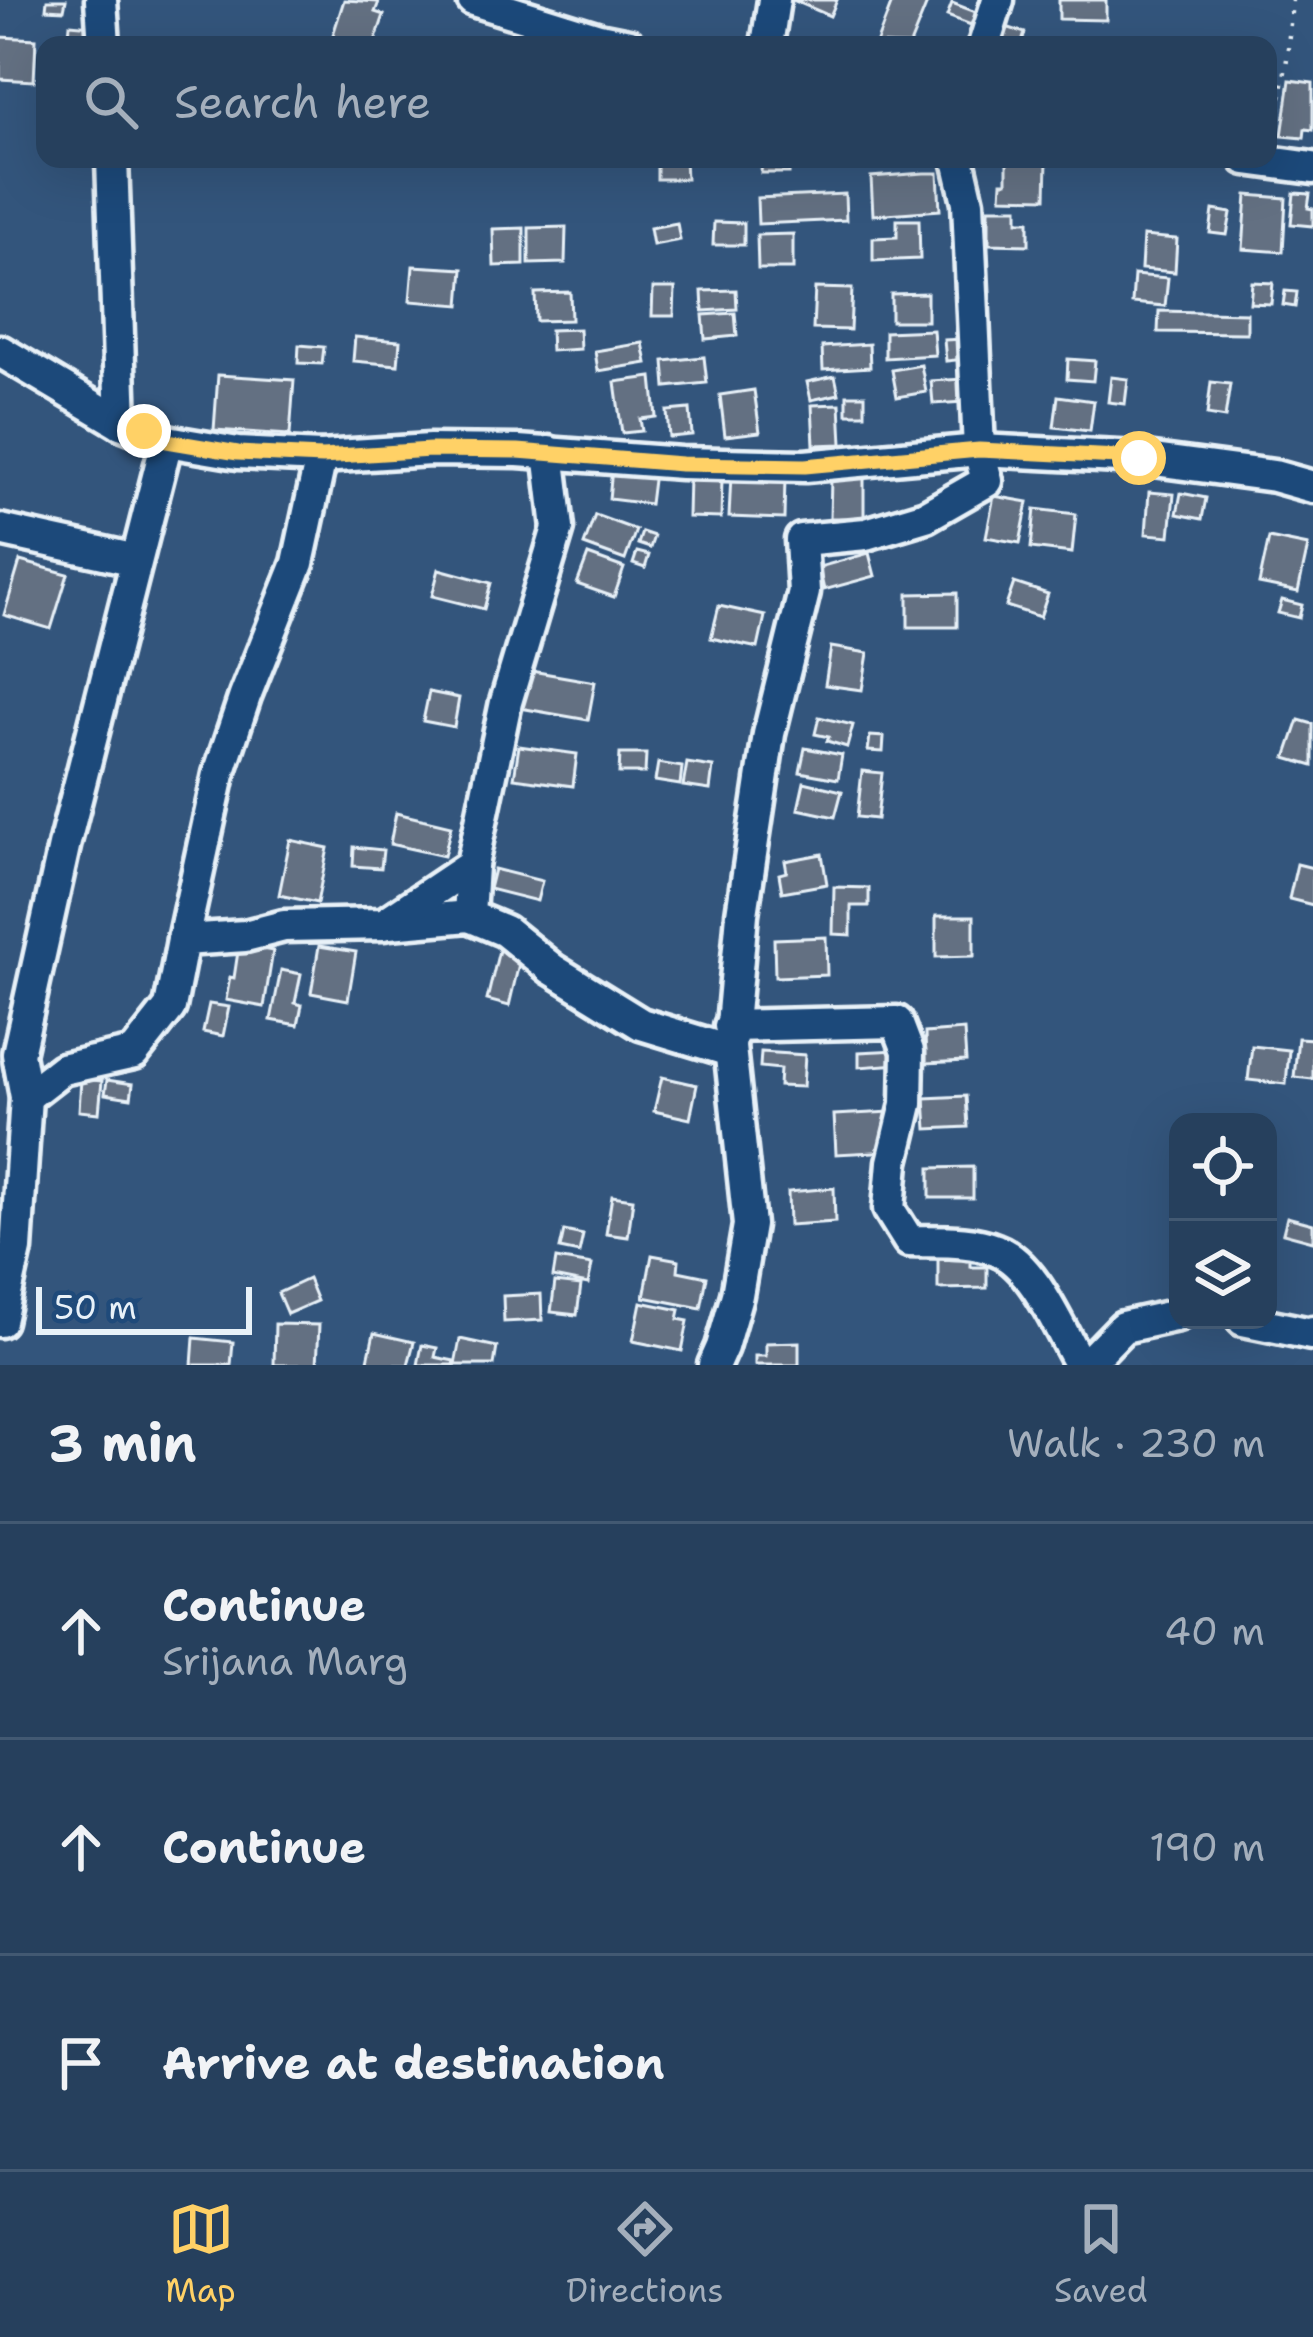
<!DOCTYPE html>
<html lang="en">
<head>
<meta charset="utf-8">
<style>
  :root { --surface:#26405d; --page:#324b66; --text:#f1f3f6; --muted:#a4afbc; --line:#425972; --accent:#ffd166 }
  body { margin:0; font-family:"Shantell Sans",sans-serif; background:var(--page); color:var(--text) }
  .controls { position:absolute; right:36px; bottom:36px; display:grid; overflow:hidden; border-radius:24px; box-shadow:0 12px 48px #0002 }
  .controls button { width:108px; height:108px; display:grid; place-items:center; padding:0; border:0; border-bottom:3px solid var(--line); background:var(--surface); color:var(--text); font:60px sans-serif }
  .scale { position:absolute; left:36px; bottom:30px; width:216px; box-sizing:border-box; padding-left:12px; border:6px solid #e8f1f8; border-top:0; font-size:33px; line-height:42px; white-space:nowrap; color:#e8f1f8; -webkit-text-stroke:9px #1f4a7a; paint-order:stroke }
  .stop { position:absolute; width:36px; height:36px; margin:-27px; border:9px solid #ffd166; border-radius:50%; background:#fff }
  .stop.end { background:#ffd166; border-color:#fff; box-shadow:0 3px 12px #0008 }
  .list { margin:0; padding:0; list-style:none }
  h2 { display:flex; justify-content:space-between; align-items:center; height:156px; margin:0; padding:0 48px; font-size:51px }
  h2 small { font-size:39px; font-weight:400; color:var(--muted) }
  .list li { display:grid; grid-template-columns:78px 1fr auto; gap:36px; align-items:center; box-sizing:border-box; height:216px; padding:0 48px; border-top:3px solid var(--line) }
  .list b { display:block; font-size:45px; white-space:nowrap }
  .list p { margin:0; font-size:39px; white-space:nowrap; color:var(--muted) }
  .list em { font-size:39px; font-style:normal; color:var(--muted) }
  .icon { flex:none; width:66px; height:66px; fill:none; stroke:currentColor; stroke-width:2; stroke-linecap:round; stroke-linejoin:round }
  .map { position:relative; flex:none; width:1313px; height:1365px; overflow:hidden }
  .search { position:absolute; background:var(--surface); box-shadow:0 12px 48px #0002; left:36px; right:36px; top:36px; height:132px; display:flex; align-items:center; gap:30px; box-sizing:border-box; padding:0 42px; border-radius:24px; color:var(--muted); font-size:45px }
  .sheet { height:804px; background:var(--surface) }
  nav { display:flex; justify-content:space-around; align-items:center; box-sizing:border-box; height:168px; border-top:3px solid var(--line); background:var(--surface); font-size:33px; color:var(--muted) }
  nav a { display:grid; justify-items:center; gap:6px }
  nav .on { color:var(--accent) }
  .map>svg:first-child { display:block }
  .building { fill:#636f82; stroke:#e8f1f8; stroke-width:3 }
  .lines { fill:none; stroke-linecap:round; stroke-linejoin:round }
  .minor-casing { stroke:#e8f1f8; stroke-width:39 }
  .path { stroke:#e8f1f8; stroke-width:4.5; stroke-dasharray:3 9; stroke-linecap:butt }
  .minor { stroke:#1f4a7a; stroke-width:30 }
  .route { stroke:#ffd166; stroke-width:15 }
</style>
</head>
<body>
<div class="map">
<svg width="1313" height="1365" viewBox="0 0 1313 1365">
  <rect width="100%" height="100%" fill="#33557c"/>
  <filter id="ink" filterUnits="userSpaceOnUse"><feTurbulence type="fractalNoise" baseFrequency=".00833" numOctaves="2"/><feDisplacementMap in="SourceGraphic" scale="24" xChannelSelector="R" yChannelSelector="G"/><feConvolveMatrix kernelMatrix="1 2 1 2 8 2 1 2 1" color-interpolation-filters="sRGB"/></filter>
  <g filter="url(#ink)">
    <g class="building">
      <polygon points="47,0 66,0 64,10 46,9"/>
      <polygon points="344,0 379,2 375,12 384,15 374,45 343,45 331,41"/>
      <polygon points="793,0 837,0 830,16"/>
      <polygon points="893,0 928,1 910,45 876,44"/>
      <polygon points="1059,0 1106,0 1106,20 1059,19"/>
      <polygon points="952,3 976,12 971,25 947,16"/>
      <polygon points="70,24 93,26 91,45 68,45"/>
      <polygon points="1003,26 1025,33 1021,45 997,45"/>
      <polygon points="0,37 36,39 34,81 0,79"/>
      <polygon points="1268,76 1275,76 1273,106 1268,106"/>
      <polygon points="1290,80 1313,83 1313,130 1305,129 1304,138 1282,136"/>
      <polygon points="657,159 685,159 686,179 657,179"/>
      <polygon points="762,159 789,159 789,173 761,173"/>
      <polygon points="1007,159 1047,160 1046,198 1001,197 1002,182 1007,182"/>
      <polygon points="924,173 938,173 940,210 873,215 871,177"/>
      <polygon points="1294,193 1310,194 1308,208 1313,209 1313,226 1291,224"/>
      <polygon points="845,194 846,220 758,224 757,198"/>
      <polygon points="1247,195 1286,198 1283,252 1243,249"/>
      <polygon points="989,208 1018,208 1018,221 1029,221 1029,245 989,244"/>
      <polygon points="1213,210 1231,213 1227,235 1210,233"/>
      <polygon points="897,220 919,220 920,259 873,261 873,238 897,237"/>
      <polygon points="714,222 744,223 744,245 713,245"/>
      <polygon points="677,223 680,240 653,245 650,228"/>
      <polygon points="566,227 565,263 529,264 529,228"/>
      <polygon points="524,228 524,265 494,266 493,229"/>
      <polygon points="793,234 793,269 758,269 757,235"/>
      <polygon points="1143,236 1177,239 1175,272 1141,269"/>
      <polygon points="413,266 463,269 460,305 410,301"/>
      <polygon points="1134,275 1168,278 1165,306 1132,303"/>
      <polygon points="1252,282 1273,283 1271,304 1250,303"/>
      <polygon points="653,288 675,288 674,316 652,316"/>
      <polygon points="815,288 852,289 850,330 813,329"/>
      <polygon points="736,290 737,309 703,311 702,291"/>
      <polygon points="1285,291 1297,292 1295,307 1283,305"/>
      <polygon points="570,292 571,320 536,321 535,293"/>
      <polygon points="927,293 927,321 891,321 891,294"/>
      <polygon points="1159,311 1247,313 1247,333 1158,332"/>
      <polygon points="735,313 737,336 705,339 703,315"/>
      <polygon points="579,329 580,349 551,351 550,330"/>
      <polygon points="933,330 935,355 885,358 885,332"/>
      <polygon points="355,337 400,341 398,365 353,361"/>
      <polygon points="964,339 965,359 946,361 944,340"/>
      <polygon points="643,343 647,363 598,371 595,351"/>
      <polygon points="869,344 870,367 823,370 822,347"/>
      <polygon points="299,345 324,347 322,364 298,363"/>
      <polygon points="704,357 707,383 666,387 664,361"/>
      <polygon points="1068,359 1095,361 1093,381 1067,379"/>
      <polygon points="921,365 926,392 897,397 892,370"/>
      <polygon points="218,375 294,380 290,435 214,430"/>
      <polygon points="835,376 839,394 811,400 807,382"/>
      <polygon points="652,377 656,417 640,419 642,431 622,433 615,382"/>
      <polygon points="1111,377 1128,379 1125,404 1108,402"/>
      <polygon points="963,379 964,402 933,404 931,381"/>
      <polygon points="1211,382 1230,384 1225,418 1207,415"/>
      <polygon points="754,390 760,432 725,436 720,395"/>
      <rect x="847" y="395" width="18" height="19"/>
      <polygon points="1058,396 1094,401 1090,431 1054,427"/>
      <polygon points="840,404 842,444 814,445 812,405"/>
      <polygon points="690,409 692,435 669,437 667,411"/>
      <polygon points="612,468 654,472 650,504 609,499"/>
      <polygon points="731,475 785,477 784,519 729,517"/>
      <polygon points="689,476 722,478 721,518 688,517"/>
      <polygon points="831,478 864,478 864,518 830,518"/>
      <polygon points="1149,492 1174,494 1170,536 1146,534"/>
      <polygon points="1181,493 1206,498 1202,519 1177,514"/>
      <polygon points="994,496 1028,502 1020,543 986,537"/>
      <polygon points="1035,509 1076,514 1072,553 1031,548"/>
      <polygon points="595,515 636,530 625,560 584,545"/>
      <polygon points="642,532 654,536 650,548 638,544"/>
      <polygon points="1269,538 1308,546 1298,592 1259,584"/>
      <polygon points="637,552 649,555 645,568 633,564"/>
      <polygon points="869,553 875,576 824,590 819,567"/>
      <polygon points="588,555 624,568 614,597 577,584"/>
      <polygon points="20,561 68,574 51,629 4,615"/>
      <polygon points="439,569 491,583 484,609 432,596"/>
      <polygon points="1014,583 1048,594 1040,617 1006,606"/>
      <polygon points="957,593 957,627 908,627 908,594"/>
      <polygon points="1282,600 1302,605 1299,618 1278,613"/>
      <polygon points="719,606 765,616 758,648 711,638"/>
      <polygon points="831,647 868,653 862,690 825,685"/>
      <polygon points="526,670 595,682 588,720 520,708"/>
      <polygon points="429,692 459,698 454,727 423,721"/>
      <polygon points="819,717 853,725 847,747 827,741 829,737 815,734"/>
      <polygon points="1299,720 1313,724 1313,766 1286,758"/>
      <polygon points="870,736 884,737 883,752 868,751"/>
      <polygon points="519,746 577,754 573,786 514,778"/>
      <polygon points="805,748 842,755 838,779 800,772"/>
      <polygon points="620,754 646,754 645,773 619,773"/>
      <polygon points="658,763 682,767 680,785 655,781"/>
      <polygon points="687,763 713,767 710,790 683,786"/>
      <polygon points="862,771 882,773 877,819 857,817"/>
      <polygon points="804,782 842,791 835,817 798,809"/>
      <polygon points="396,813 451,826 444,856 390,844"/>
      <polygon points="290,840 328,848 317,903 279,895"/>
      <polygon points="354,847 383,850 381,868 353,866"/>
      <polygon points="822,854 827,884 782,892 779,874 787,872 785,861"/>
      <polygon points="1297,864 1313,868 1313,905 1289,899"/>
      <polygon points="494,869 542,881 537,901 489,889"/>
      <polygon points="834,887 869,888 869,906 851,906 851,935 833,934"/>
      <polygon points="936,916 974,916 974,956 936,957"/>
      <polygon points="826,937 827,975 775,977 774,939"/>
      <polygon points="239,945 273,951 264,1007 226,1000 230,977 234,978"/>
      <polygon points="319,946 356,952 348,1000 311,993"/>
      <polygon points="499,950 521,955 509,1006 487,1000"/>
      <polygon points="281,970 301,974 295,1003 302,1005 298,1025 271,1020"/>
      <polygon points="209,1004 229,1007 223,1036 203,1032"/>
      <polygon points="964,1030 966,1061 926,1063 925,1033"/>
      <polygon points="1298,1038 1313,1039 1313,1079 1294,1077"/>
      <polygon points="1252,1046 1289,1050 1286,1084 1248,1080"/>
      <polygon points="898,1050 899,1064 859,1067 859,1052"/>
      <polygon points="761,1052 805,1055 803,1087 779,1086 780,1069 760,1067"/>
      <polygon points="662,1077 697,1085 690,1119 654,1111"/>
      <polygon points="81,1079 102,1081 99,1113 79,1111"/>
      <polygon points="107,1080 133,1084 131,1098 105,1094"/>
      <polygon points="966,1096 968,1127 927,1129 925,1098"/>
      <polygon points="891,1112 893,1151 836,1154 834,1115"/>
      <polygon points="973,1167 973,1198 930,1198 930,1168"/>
      <polygon points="834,1188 835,1222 789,1225 788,1192"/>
      <polygon points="612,1196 633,1199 628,1237 606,1234"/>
      <polygon points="1287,1217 1313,1224 1313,1241 1283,1233"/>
      <polygon points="564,1231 583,1235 579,1253 560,1249"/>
      <polygon points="652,1255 679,1260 678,1271 707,1277 701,1308 644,1297"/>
      <polygon points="971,1257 971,1267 987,1267 987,1288 938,1289 938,1258"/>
      <polygon points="556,1259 592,1265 588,1284 553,1277"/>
      <polygon points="308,1279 317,1301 287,1314 278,1293"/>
      <polygon points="555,1282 581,1285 577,1315 551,1312"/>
      <polygon points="541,1294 542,1320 504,1322 503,1296"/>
      <polygon points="641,1302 680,1310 678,1319 688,1321 682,1351 633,1341"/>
      <polygon points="275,1324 319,1325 317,1365 274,1365"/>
      <polygon points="374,1333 414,1342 408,1365 367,1365"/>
      <polygon points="194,1338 233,1342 231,1365 192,1365"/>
      <polygon points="460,1339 497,1347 494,1365 455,1365"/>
      <polygon points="799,1342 799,1365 755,1365 755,1356 766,1356 766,1343"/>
      <polygon points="422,1345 437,1348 435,1357 454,1361 453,1365 418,1365"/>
    </g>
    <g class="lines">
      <defs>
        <g id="minor">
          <polyline points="101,0 104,45"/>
          <polyline points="473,0 599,39 629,45"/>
          <polyline points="767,45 774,0"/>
          <polyline points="984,45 998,0"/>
          <polyline points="112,159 121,423"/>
          <polyline points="1246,159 1313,168"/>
          <polyline points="0,351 121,423 167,441 238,453 321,457 430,450 518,451 681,463 805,466 979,450 1139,458 1274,476 1313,487"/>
          <polyline points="0,530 136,560"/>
          <polyline points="472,865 469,916 505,931 552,969 641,1024 720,1048 730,1047"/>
          <polyline points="389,923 469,916"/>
          <polyline points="183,940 219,774 245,696 298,563 321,457"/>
          <path d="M730 1026 897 1022 908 1051 907 1104 893 1162 889 1209 909 1241C938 1242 969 1239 996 1250 1034 1264 1060 1331 1080 1365"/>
          <polyline points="26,1097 62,1069 134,1053 170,1007 183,940 245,936 284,926 384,924 472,865 506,702 558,528 549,452"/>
          <polyline points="1243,1320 1311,1334 1313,1332"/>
          <polyline points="0,1321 16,1249 26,1097 18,1054 65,842 167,441"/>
          <polyline points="714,1365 722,1347 737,1295 749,1225 730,1047 742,914 769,734 804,592 801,540 866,534 926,516 987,481 979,450 968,202 958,159"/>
          <polyline points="1086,1365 1123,1327 1178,1315"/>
        </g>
      </defs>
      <use href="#minor" class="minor-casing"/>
      <polyline class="path" points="1275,133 1287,59 1292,0"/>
      <use href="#minor" class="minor"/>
    </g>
  </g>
  <g class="lines" filter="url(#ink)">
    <polyline class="route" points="144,431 167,441 238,453 322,457 430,450 518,451 681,464 805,466 979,450 1139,458"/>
  </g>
</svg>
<div class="controls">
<button><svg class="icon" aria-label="locate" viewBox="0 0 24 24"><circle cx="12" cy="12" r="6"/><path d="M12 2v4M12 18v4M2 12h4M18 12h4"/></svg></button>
<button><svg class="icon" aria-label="layers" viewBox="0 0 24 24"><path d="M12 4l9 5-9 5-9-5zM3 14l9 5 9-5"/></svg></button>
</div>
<div class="scale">50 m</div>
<div class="stop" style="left:1139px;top:458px"></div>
<div class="stop end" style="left:144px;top:431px"></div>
<div class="search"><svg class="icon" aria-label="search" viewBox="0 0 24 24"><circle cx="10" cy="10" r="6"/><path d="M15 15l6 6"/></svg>Search here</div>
</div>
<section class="sheet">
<h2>3 min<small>Walk · 230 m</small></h2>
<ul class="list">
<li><svg class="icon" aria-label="ahead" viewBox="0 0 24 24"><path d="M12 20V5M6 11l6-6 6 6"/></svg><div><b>Continue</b><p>Srijana Marg</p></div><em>40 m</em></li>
<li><svg class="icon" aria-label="ahead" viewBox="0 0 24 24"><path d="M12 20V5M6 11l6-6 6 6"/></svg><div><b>Continue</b></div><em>190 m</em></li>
<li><svg class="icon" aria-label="arrive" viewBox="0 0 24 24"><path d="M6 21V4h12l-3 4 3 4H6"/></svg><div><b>Arrive at destination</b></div></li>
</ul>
</section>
<nav>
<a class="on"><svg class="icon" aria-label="map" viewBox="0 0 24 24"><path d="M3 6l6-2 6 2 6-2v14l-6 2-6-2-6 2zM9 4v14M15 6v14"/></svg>Map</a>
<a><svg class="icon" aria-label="directions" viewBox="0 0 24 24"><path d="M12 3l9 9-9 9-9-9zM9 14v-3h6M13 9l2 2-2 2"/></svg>Directions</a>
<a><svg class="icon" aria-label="saved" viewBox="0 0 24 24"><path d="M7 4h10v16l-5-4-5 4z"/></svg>Saved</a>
</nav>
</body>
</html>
